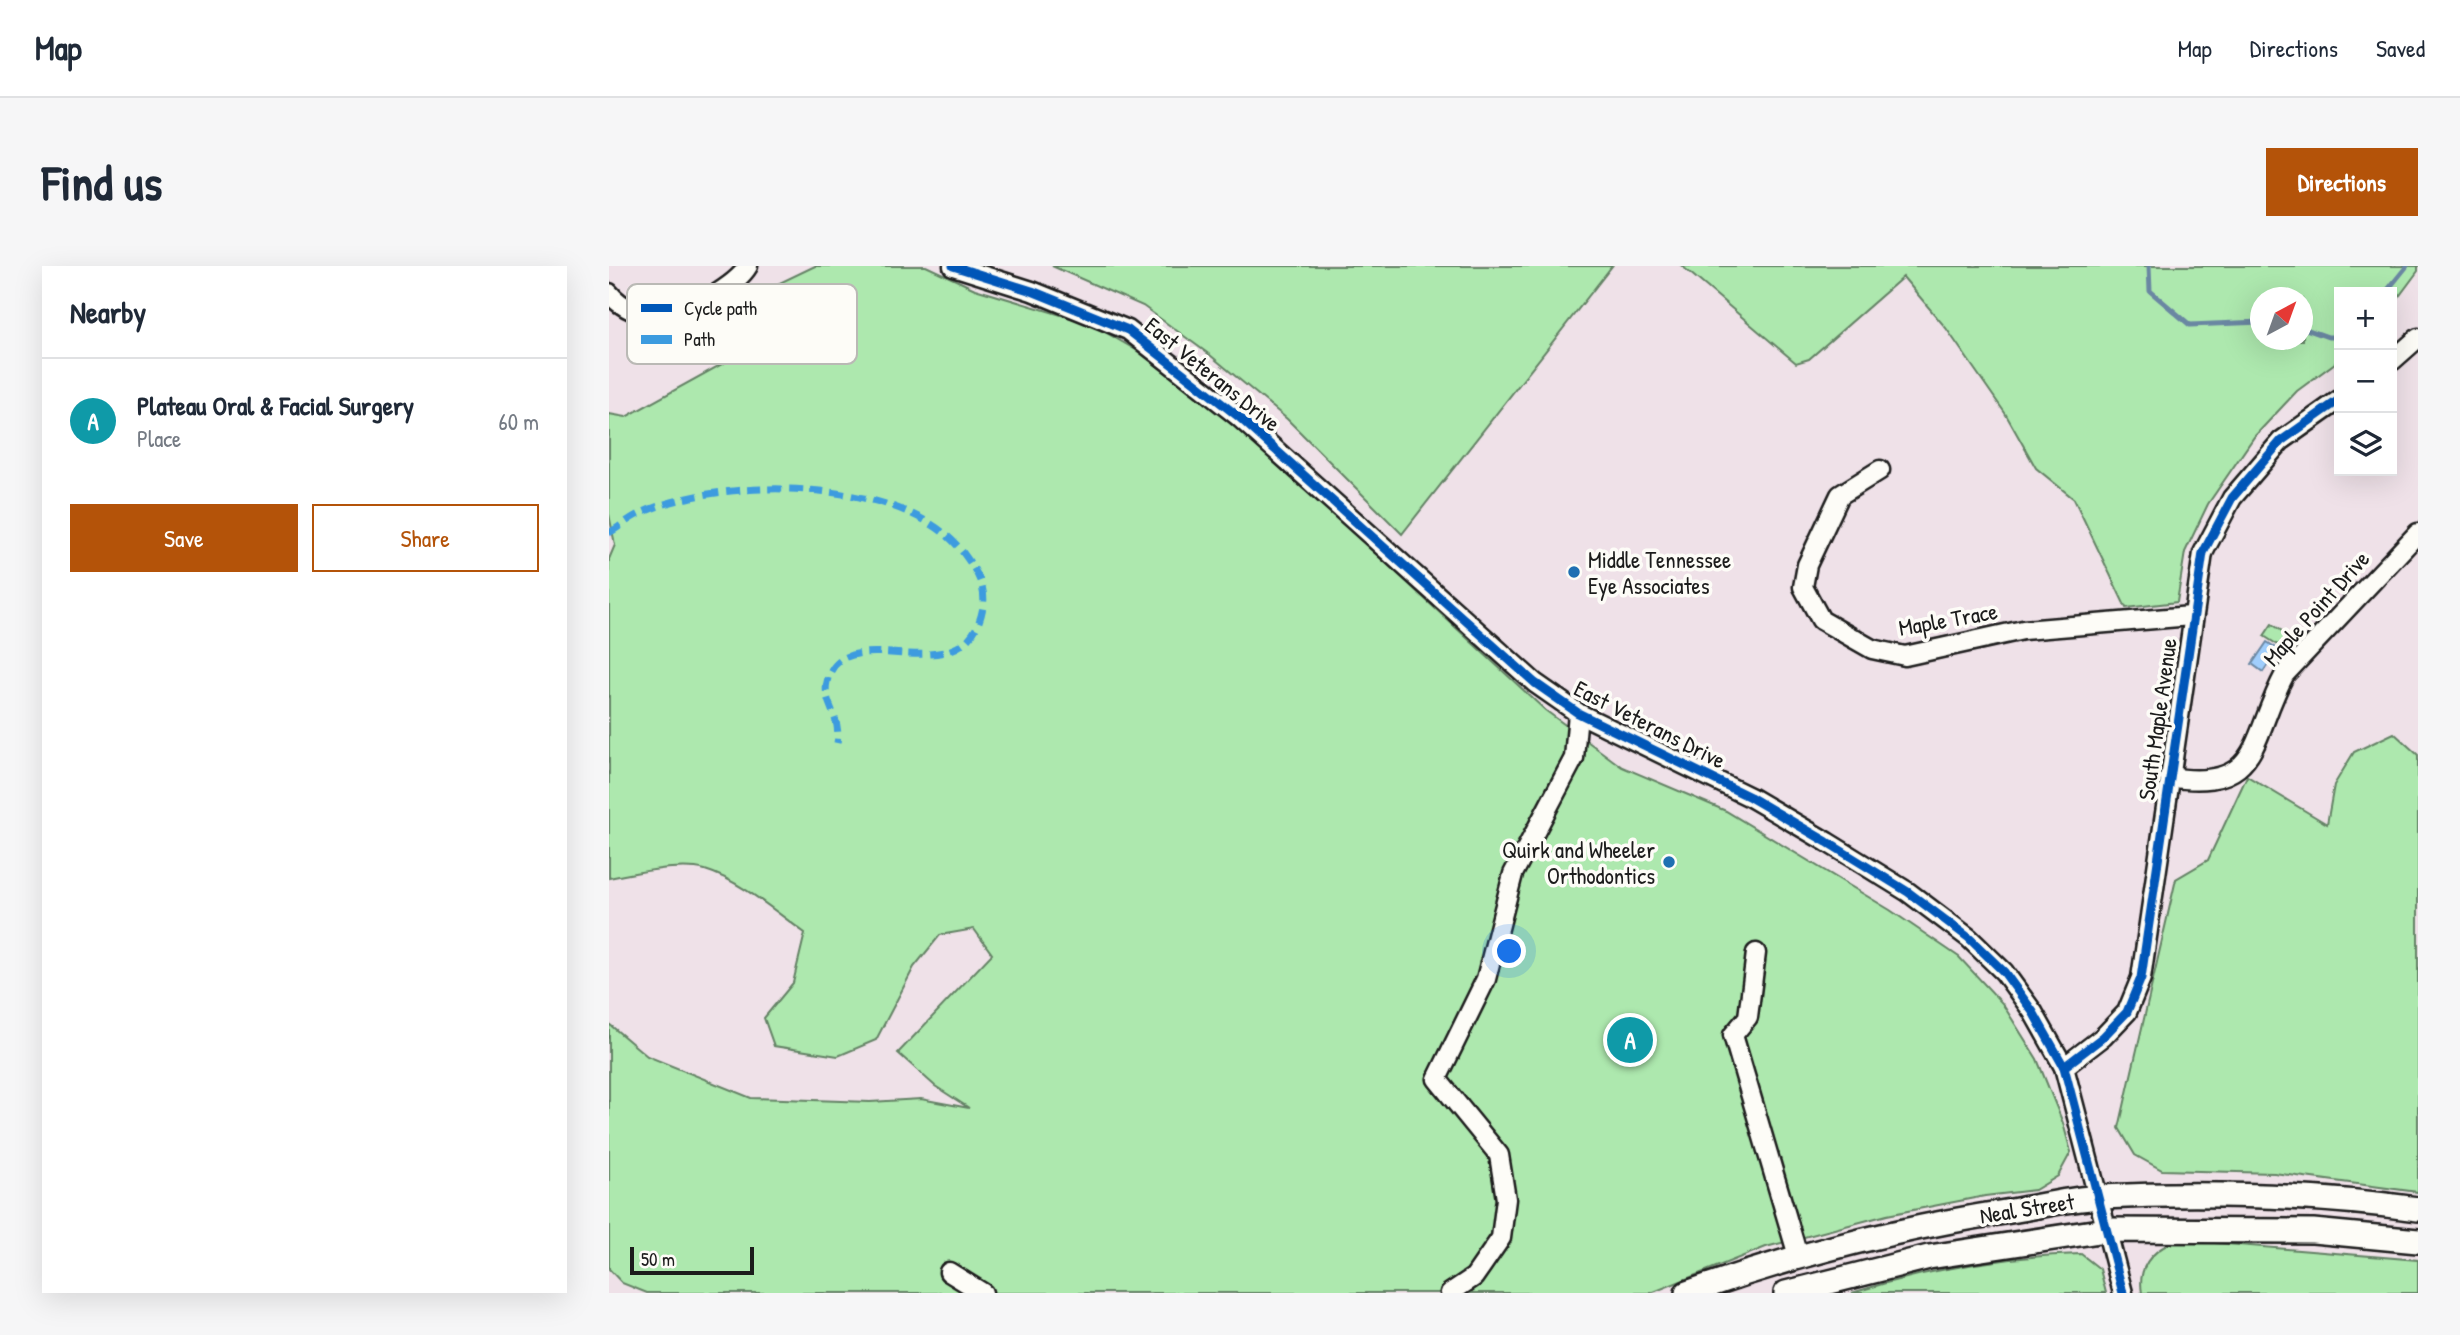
<!DOCTYPE html>
<html lang="en">
<head>
<meta charset="utf-8">
<style>
  :root { --surface:#fff; --page:#f6f6f7; --text:#1f2937; --muted:#747a83; --line:#e0e1e3; --accent:#b45309 }
  body { margin:0; font-family:"Patrick Hand",sans-serif; background:var(--page); color:var(--text) }
  .controls { position:absolute; right:21px; top:21px; display:grid; overflow:hidden; border-radius:0px; box-shadow:0 7px 28px #0002 }
  .controls button { width:63px; height:63px; display:grid; place-items:center; padding:0; border:0; border-bottom:2px solid var(--line); background:var(--surface); color:var(--text); font:35px sans-serif }
  .compass { position:absolute; left:1641px; top:21px; width:63px; height:63px; border-radius:50%; background:var(--surface); box-shadow:0 7px 28px #0002; rotate:41deg }
  .scale { position:absolute; left:21px; bottom:18px; width:124px; box-sizing:border-box; padding-left:7px; border:4px solid #1c1c1c; border-top:0; font-size:19px; line-height:24px; white-space:nowrap; color:#1c1c1c; -webkit-text-stroke:5px #fdfcf7; paint-order:stroke }
  .you { position:absolute; left:901px; top:686px; width:24px; height:24px; margin:-18px; border:5px solid #fff; border-radius:50%; background:#1a73e8; box-shadow:0 0 0 10px #1a73e833 }
  .badge { display:grid; place-items:center; width:46px; height:46px; border-radius:50%; background:var(--accent); color:#fff; font-size:23px; font-weight:700 }
  .pin { position:absolute; translate:-50% -50%; border:4px solid #fff; box-shadow:0 2px 7px #0006 }
  .list { margin:0; padding:0; list-style:none }
  h2 { display:flex; justify-content:space-between; align-items:center; height:91px; margin:0; padding:0 28px; font-size:30px }
  h2 small { font-size:23px; font-weight:400; color:var(--muted) }
  .list li { display:grid; grid-template-columns:46px 1fr auto; gap:21px; align-items:center; box-sizing:border-box; height:126px; padding:0 28px; border-top:2px solid var(--line) }
  .list b { display:block; font-size:26px; white-space:nowrap }
  .list p { margin:0; font-size:23px; white-space:nowrap; color:var(--muted) }
  .list em { font-size:23px; font-style:normal; color:var(--muted) }
  .actions { display:flex; gap:14px; padding:21px 28px }
  .actions a { flex:1; padding:16px 0; border:2px solid var(--accent); border-radius:0px; text-align:center; font-size:24px; color:var(--accent) }
  .actions .main { background:var(--accent); color:#fff }
  .icon { flex:none; width:38px; height:38px; fill:none; stroke:currentColor; stroke-width:2; stroke-linecap:round; stroke-linejoin:round }
  .map { position:relative; flex:none; width:1809px; height:1027px; overflow:hidden; border-radius:0px }
  header { display:flex; align-items:center; gap:42px; box-sizing:border-box; height:98px; padding:0 35px; background:var(--surface); border-bottom:2px solid var(--line) }
  header strong { font-size:33px }
  nav { display:flex; gap:38px; margin-inline-start:auto; font-size:24px }
  .intro { display:flex; align-items:center; justify-content:space-between; box-sizing:border-box; height:168px; padding:0 42px }
  h1 { margin:0; font-size:49px }
  .button { padding:18px 32px; border-radius:0px; background:var(--accent); color:#fff; font-size:24px; font-weight:700 }
  main { display:flex; gap:42px; padding:0 42px }
  aside { flex:1; background:var(--surface); border-radius:0px; box-shadow:0 7px 28px #0002 }
  .map>svg:first-child { display:block }
  .green { fill:#ade8ae; stroke:#648265; stroke-width:2; fill-rule:evenodd }
  .water { fill:#a0cefc; stroke:#6b87a2; stroke-width:2 }
  .lines { fill:none; stroke-linecap:round; stroke-linejoin:round }
  .stream { stroke:#6b87a2; stroke-width:5 }
  .minor-casing { stroke:#1c1c1c; stroke-width:23 }
  .major-casing { stroke:#1c1c1c; stroke-width:28 }
  .minor { stroke:#fdfcf7; stroke-width:18 }
  .major { stroke:#fdfcf7; stroke-width:23 }
  .quiet { stroke:#3c9bdf; stroke-width:7; stroke-dasharray:14 7; stroke-linecap:butt }
  .cycleway-casing { stroke:#fdfcf7; stroke-width:13 }
  .cycleway { stroke:#0057b8; stroke-width:9 }
  .poi-dot { fill:#1f6fb2; stroke:#fdfcf7; stroke-width:2.5 }
  .labels { text-anchor:middle; dominant-baseline:central; stroke-width:7; stroke-linejoin:round; paint-order:stroke }
  .street-label { font-size:23px; fill:#1c1c1c; stroke:#fdfcf7 }
  .poi-label { font-size:23px; fill:#1c1c1c; stroke:#fdfcf7; text-anchor:start }
  .key { fill:#fdfcf7; stroke:#bab9b5; stroke-width:2 }
  .key-label { font-size:19px; fill:#1c1c1c }
</style>
</head>
<body>
<header>
<strong>Map</strong>
<nav><a>Map</a><a>Directions</a><a>Saved</a></nav>
</header>
<div class="intro"><h1>Find us</h1><a class="button">Directions</a></div>
<main>
<aside>
<h2>Nearby<small></small></h2>
<ul class="list">
<li><span class="badge" style="background:#0f9aa8">A</span><div><b>Plateau Oral &amp; Facial Surgery</b><p>Place</p></div><em>60 m</em></li>
</ul>
<div class="actions"><a class="main">Save</a><a>Share</a></div>
</aside>
<div class="map">
<svg width="1809" height="1027" viewBox="0 0 1809 1027">
  <rect width="100%" height="100%" fill="#efe1e8"/>
  <filter id="ink" filterUnits="userSpaceOnUse"><feTurbulence type="fractalNoise" baseFrequency=".0143" numOctaves="2"/><feDisplacementMap in="SourceGraphic" scale="14" xChannelSelector="R" yChannelSelector="G"/><feConvolveMatrix kernelMatrix="1 2 1 2 8 2 1 2 1" color-interpolation-filters="sRGB"/></filter>
  <g filter="url(#ink)">
    <g class="green">
      <path d="M206 0H317L366 23 482 58 527 84 602 141 684 211 936 444 1013 501 1117 545 1281 644 1350 691 1393 737 1428 793 1454 857 1462 886 1449 910 1426 924 1376 930 1278 949 1157 981 1042 1027H38L13 1017 0 1003V758L38 790 142 832 261 836 312 833 360 842 326 820 289 787 383 688 365 663 331 669 305 701 267 774 229 790 165 780 155 752 184 717 196 667C167 646 130 614 96 604 72 597 24 607 0 612V293L6 279 0 248V148L17 151 144 81 162 61 160 22Z"/>
      <polygon points="443,0 1003,0 793,268 678,153 601,89 534,40"/>
      <path d="M1073 0H1809V5L1783 40V26H1730V94L1688 125 1645 171 1599 238 1576 286 1568 336 1517 342 1465 233 1427 202 1396 147 1337 62 1294 11 1200 93 1187 97ZM1652 32H1694V74H1652Z"/>
      <polygon points="1663,358 1680,370 1672,381 1655,370"/>
      <polygon points="1785,467 1809,489 1809,926 1665,907 1553,904 1526,889 1510,862 1567,613 1599,594 1638,510 1718,558 1725,519 1745,486"/>
      <path d="M1569 974 1809 994V1027H1533C1528 999 1545 983 1569 974Z"/>
      <path d="M1472 988 1491 1003 1497 1027H1243C1316 1004 1396 990 1472 988Z"/>
    </g>
    <polygon class="water" points="1658,376 1669,383 1654,406 1643,398"/>
    <g class="lines">
      <g class="stream">
        <polyline points="1540,0 1541,25 1581,59 1652,56"/>
        <polyline points="1777,26 1798,0"/>
        <polyline points="1694,62 1719,71 1730,71"/>
      </g>
      <defs>
        <g id="minor">
          <polyline points="344,0 423,25 519,64 630,151 926,417 969,447 1141,531 1218,576 1299,626 1360,672 1395,706 1424,746 1455,801 1514,1027"/>
          <path d="M0 27C12 42 35 52 54 51 77 49 128 19 139 0"/>
          <polyline points="1783,95 1809,72"/>
          <polyline points="1271,204 1231,229 1198,299 1194,321 1212,354 1263,383 1296,390 1414,364 1582,350"/>
          <path d="M1560 511C1654 526 1641 472 1676 408L1809 267"/>
          <polyline points="1147,687 1139,751 1124,769 1189,990"/>
          <polyline points="1455,801 1494,771 1518,746 1532,712 1594,287 1623,232 1672,175 1730,134"/>
          <polyline points="340,1006 374,1027"/>
          <polyline points="841,1027 865,1011 892,972 897,933 890,889 828,813 877,713 904,608 965,492 969,447"/>
        </g>
        <g id="major">
          <path d="M1078 1027C1184 989 1290 962 1402 945 1431 940 1461 933 1491 931 1596 926 1705 929 1809 943"/>
          <polyline points="1177,1027 1320,991 1497,964 1704,965 1809,975"/>
        </g>
      </defs>
      <use href="#minor" class="minor-casing"/>
      <use href="#major" class="major-casing"/>
      <use href="#minor" class="minor"/>
      <use href="#major" class="major"/>
      <path class="quiet" d="M0 267C9 262 17 255 26 250 105 209 299 209 355 288 366 303 378 321 374 341 357 436 234 346 218 416 213 437 233 450 228 477"/>
      <defs>
        <g id="cycleway">
          <polyline points="344,0 423,25 519,64 630,151 926,417 969,447 1141,531 1218,576 1299,626 1360,672 1395,706 1424,746 1455,801 1514,1027"/>
          <polyline points="1455,801 1494,771 1518,746 1532,712 1594,287 1623,232 1672,175 1730,134"/>
        </g>
      </defs>
      <use href="#cycleway" class="cycleway-casing"/>
      <use href="#cycleway" class="cycleway"/>
    </g>
  </g>
  <g class="poi-dot">
    <circle cx="965" cy="306" r="7"/>
    <circle cx="1060" cy="596" r="7"/>
  </g>
  <g class="labels">
    <g class="street-label">
      <text transform="translate(604 108) rotate(39)">East Veterans Drive</text>
      <text transform="translate(1707 342) rotate(-48)">Maple Point Drive</text>
      <text transform="translate(1339 353) rotate(-10)">Maple Trace</text>
      <text transform="translate(1548 453) rotate(-82)">South Maple Avenue</text>
      <text transform="translate(1041 458) rotate(27)">East Veterans Drive</text>
      <text transform="translate(1418 942) rotate(-9)">Neal Street</text>
    </g>
    <g class="poi-label">
      <text x="979" y="293">Middle Tennessee<tspan x="979" dy="26">Eye Associates</tspan></text>
      <text x="1046" y="583" text-anchor="end">Quirk and Wheeler<tspan x="1046" dy="26">Orthodontics</tspan></text>
    </g>
  </g>
  <rect x="18" y="18" width="230" height="80" rx="10" class="key"/>
  <rect x="32" y="38" width="31" height="8" fill="#0057b8"/>
  <rect x="32" y="69" width="31" height="9" fill="#3c9bdf"/>
  <g class="key-label">
    <text x="75" y="49">Cycle path</text>
    <text x="75" y="80">Path</text>
  </g>
</svg>
<div class="controls">
<button>+</button>
<button>−</button>
<button><svg class="icon" aria-label="layers" viewBox="0 0 24 24"><path d="M12 4l9 5-9 5-9-5zM3 14l9 5 9-5"/></svg></button>
</div>
<svg class="compass" viewBox="-18 -18 36 36"><path d="M0-13l5 13h-10z" fill="#e53935"/><path d="M0 13l5-13h-10z" fill="#747a83"/></svg>
<div class="scale">50 m</div>
<div class="you"></div>
<div class="pin badge" style="left:1021px;top:774px;background:#0f9aa8">A</div>
</div>
</main>
</body>
</html>
